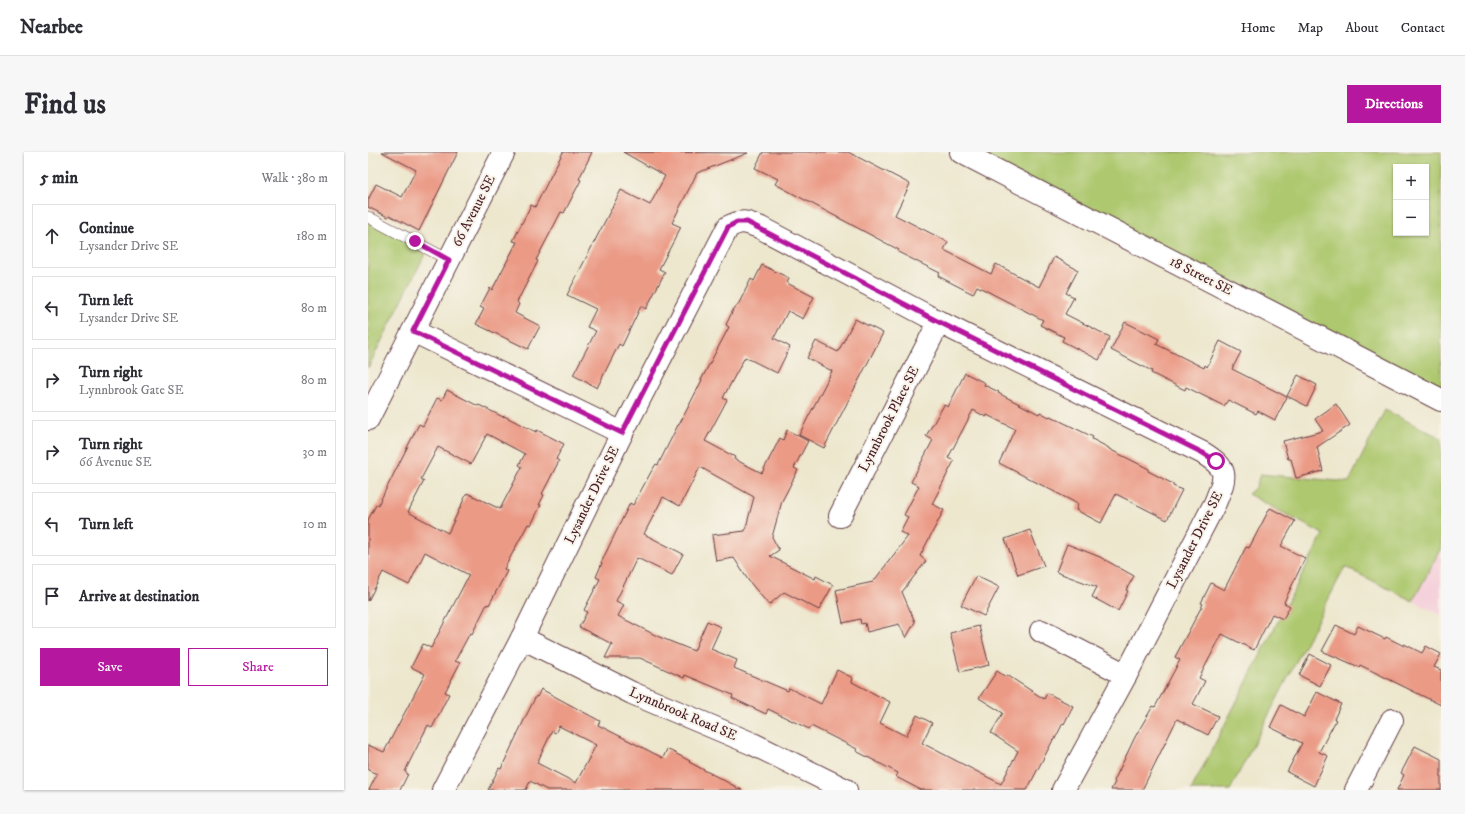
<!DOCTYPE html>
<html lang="en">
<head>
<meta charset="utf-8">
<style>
  :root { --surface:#fff; --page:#f7f7f7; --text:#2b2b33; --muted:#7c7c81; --line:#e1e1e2; --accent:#b5179e }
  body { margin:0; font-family:"IM FELL DW Pica",serif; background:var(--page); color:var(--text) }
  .controls { position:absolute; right:12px; top:12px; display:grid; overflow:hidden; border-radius:0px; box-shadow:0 1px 3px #0004 }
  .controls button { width:36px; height:36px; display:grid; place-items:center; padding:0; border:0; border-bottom:1px solid var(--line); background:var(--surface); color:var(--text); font:20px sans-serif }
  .stop { position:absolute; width:12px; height:12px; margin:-9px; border:3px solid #b5179e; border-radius:50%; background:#fff }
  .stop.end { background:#b5179e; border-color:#fff; box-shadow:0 1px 4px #0008 }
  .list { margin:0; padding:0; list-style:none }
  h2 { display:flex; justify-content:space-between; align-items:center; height:52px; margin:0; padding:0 16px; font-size:17px }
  h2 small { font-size:13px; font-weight:400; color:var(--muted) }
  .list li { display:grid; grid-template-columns:26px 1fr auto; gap:12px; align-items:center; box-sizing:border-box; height:64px; margin:0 8px 8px; padding:0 8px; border:1px solid var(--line); border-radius:0px }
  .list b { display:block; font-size:15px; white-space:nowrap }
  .list p { margin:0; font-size:13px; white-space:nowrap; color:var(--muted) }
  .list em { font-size:13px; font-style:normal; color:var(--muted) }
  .actions { display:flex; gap:8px; padding:12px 16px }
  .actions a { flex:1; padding:9px 0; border:1px solid var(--accent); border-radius:0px; text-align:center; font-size:14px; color:var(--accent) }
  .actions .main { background:var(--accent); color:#fff }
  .icon { flex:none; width:22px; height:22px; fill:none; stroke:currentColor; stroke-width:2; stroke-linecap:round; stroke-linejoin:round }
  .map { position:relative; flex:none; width:1073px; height:638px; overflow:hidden; border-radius:0px }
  header { display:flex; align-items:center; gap:24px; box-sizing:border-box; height:56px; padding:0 20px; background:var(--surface); border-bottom:1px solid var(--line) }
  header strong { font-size:19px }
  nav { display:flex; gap:22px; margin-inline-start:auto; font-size:14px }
  .intro { display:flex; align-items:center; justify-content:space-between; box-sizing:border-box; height:96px; padding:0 24px }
  h1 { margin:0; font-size:28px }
  .button { padding:10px 18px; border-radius:0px; background:var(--accent); color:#fff; font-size:14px; font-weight:700 }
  main { display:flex; gap:24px; padding:0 24px }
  aside { flex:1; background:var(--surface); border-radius:0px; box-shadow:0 1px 3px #0004 }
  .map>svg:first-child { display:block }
  .built { fill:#f5cfda }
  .green { fill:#adc86e; stroke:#7c744c; fill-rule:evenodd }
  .building { fill:#eb9a85; fill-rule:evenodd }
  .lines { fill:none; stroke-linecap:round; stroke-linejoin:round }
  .service-casing { stroke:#623d43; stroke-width:12 }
  .minor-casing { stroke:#623d43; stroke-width:24 }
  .tertiary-casing { stroke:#623d43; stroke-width:24 }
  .service { stroke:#fff; stroke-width:11 }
  .minor { stroke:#fff; stroke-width:22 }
  .tertiary { stroke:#fff; stroke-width:22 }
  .route { stroke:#b5179e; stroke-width:5 }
  .labels { text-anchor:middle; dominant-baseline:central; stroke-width:4; stroke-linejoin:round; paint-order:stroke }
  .street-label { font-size:14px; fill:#4a1f2b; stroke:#f7f3e8 }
</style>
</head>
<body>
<header>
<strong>Nearbee</strong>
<nav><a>Home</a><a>Map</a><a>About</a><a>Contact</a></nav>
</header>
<div class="intro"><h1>Find us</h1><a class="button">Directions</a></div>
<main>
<aside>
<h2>5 min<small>Walk · 380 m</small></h2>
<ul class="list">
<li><svg class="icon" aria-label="ahead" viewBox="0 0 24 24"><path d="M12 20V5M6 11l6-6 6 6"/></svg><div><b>Continue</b><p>Lysander Drive SE</p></div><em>180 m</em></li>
<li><svg class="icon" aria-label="left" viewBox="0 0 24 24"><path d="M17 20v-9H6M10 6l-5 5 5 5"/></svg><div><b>Turn left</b><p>Lysander Drive SE</p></div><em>80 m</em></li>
<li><svg class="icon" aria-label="right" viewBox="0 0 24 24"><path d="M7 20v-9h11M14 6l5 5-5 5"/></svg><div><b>Turn right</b><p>Lynnbrook Gate SE</p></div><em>80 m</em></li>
<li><svg class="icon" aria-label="right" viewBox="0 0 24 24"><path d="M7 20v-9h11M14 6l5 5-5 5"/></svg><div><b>Turn right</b><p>66 Avenue SE</p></div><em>30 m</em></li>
<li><svg class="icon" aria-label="left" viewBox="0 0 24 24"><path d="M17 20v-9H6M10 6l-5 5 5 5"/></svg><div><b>Turn left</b></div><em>10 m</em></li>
<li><svg class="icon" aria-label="arrive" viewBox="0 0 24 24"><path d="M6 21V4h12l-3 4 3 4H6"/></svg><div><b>Arrive at destination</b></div></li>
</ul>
<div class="actions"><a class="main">Save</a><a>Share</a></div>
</aside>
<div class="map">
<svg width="1073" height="638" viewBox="0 0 1073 638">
  <rect width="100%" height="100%" fill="#f7f3e8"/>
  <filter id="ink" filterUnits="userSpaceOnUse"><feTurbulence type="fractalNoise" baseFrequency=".025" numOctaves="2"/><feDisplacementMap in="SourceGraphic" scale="8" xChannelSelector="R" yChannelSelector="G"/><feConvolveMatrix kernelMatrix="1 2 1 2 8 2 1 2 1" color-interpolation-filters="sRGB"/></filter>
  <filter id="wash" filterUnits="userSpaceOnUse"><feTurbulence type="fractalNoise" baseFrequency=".012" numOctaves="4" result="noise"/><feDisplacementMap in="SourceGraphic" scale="16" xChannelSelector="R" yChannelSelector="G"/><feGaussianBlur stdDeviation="0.9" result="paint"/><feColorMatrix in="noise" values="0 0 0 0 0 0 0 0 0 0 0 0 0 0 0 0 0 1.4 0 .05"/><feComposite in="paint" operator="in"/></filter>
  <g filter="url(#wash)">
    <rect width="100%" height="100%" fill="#ede7ce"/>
    <polygon class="built" points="1073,396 1073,463 1045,449"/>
    <g class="green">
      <path d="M593 0H1073V248ZM1028 15H1058V81H1028Z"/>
      <polygon points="0,65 60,96 0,216"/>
      <polygon points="1017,258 1073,286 1073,396 1045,449 977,415 862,638 823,638 955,382 880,342 888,335 892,322 981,330"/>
    </g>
    <g id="blocks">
      <g class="building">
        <polygon points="14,0 90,0 51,79 21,63 20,65 0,55 0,48 8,32 34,45 48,18"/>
        <polygon points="195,0 224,0 211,27 213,28 196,61 193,60 168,108 170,109 149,150 151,152 147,161 172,174 160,197 108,172 116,157 112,155 122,136 124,138 149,90 145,89 163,53 167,55"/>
        <polygon points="255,0 380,1 329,21 304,71 313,75 291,117 297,120 278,157 273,154 254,194 251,192 229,236 205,223 228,179 219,175 228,157 199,143 253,38 282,53 297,24"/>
        <polygon points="395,0 480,0 542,32 527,63 580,90 576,98 623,122 628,112 671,135 686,105 710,118 698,141 706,145 697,162 742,185 731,208 694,189 696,185 672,173 675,168 609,134 605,142 570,124 572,121 530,100 531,98 407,32 410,27 387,16"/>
        <polygon points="394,113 421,126 419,131 446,145 435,167 420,159 406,186 422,195 409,221 377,205 355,246 359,248 337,289 367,305 366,307 394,321 412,286 415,288 419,278 440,289 426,316 430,318 414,349 404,385 411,398 402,404 447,427 448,424 465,433 451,458 416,440 401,453 380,428 366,406 348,409 344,383 377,379 386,345 332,315 312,354 295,345 276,382 315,402 304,423 269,406 248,449 256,453 250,464 289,484 326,499 339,469 353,475 343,497 369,508 366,516 420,539 421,536 453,552 469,518 485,526 484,530 522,550 512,571 538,584 549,563 564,571 554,591 633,632 650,599 623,581 635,561 611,546 629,519 638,525 639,523 676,547 679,541 705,554 696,572 695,571 686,589 685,588 659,638 553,638 528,625 530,621 488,599 489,597 443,574 441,577 400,557 398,562 364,546 365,543 317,523 316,526 272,506 237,506 244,492 211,475 219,460 216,458 232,427 228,425 234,411 233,411 245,386 262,351 265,353 283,320 288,312 290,313 310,273 311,273 334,228 333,228 361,175 358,173 365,158 371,151 383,127 386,129"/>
        <polygon points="487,167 515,181 456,296 431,283 464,219 439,206 448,189 470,200"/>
        <polygon points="757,170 791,187 788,192 836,216 837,213 839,215 852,189 873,200 864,217 919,245 907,268 890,259 888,262 860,248 856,254 818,235 817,238 783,221 784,219 743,198"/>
        <polygon points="597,221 617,231 616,233 631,240 630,241 671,262 672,260 681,265 682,264 725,285 724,287 741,296 741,297 781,317 780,319 805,332 805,334 814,338 799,368 748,342 733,371 708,358 710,352 631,311 647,277 619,263 618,265 605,258 580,306 586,309 564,352 576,358 552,404 558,409 534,440 547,470 538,486 531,472 499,480 497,471 493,472 492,467 475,471 468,438 505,430 540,384 532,380 540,365 536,363 551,334 543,330 565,288 558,284 576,253 580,255"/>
        <polygon points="930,223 949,233 939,254 919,244"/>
        <path d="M79 238 110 254 111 253 135 265 136 264 168 280 169 278 196 292 188 307 191 309 174 342 176 343 171 353H173L163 373 160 372 136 417 139 419 121 453 119 452 104 482 102 481 87 509 92 511 77 540 81 542 64 576 60 573 40 613 37 620 40 622 32 638H1L9 622 0 618V593L16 600 57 522 43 515 55 492 63 496 101 423 57 400 41 433 15 420 0 449V368L8 353H10L51 272 55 274 69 246 74 248ZM119 282 157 302 151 313 154 315 132 357 99 341 80 381 40 360 56 329 53 327 70 295 103 312Z"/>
        <polygon points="968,252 982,273 949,295 955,319 928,326 923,307 920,307 915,289 955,279 947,267"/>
        <polygon points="902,356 927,369 913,394 937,406 917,448 916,451 922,454 915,467 904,462 886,498 854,482 831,526 837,529 825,552 850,564 840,583 809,567 774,638 743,638 747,630 746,629 767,585 785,554 787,555 812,508 807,505 835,452 833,451 843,431 856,438 878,395 881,396"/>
        <polygon points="662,378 676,414 650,423 637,387"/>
        <polygon points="699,392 732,405 766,424 758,438 760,439 750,459 724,445 729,435 688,420"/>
        <polygon points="608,424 631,435 616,464 593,453"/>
        <polygon points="968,473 986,482 990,474 1017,487 1018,485 1036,494 1036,492 1054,501 1058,494 1073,502 1066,515 1073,518 1073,553 992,513 991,515 954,499"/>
        <polygon points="611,474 621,513 592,520 582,481"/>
        <polygon points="942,502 963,513 952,534 931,523"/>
        <path d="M173 537 232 569 230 573 295 606 299 597 322 609 321 610 374 638H179L162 629 158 638H120L131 616 133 617 157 566 168 544 169 545ZM191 574 228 593 208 631 169 611 184 579 187 581Z"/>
        <polygon points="949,540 973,552 966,567 968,568 951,600 960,604 946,634 919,620 934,591 902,575 913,553 936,565"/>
        <polygon points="1047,594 1073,607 1073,638 1029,638 1036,623 1033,621"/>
      </g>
    </g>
  </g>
  <g filter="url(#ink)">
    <use href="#blocks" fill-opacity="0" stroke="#623d43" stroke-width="1"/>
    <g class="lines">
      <defs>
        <polyline id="service" points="0,65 81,108"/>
        <g id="minor">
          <polyline points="45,179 254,281"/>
          <polyline points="0,267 136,0"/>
          <polyline points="472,364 571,170"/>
          <polyline points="673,479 758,523"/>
          <polyline points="154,486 264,541 385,592 478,638"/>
          <path d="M75 638 154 486 254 281 360 75C375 67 378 70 393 76L571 170 835 301C862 318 858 324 847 351L758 523 695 638"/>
          <polyline points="988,638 1024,568"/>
        </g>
        <polyline id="tertiary" points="593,0 1073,248"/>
      </defs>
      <use href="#service" class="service-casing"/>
      <use href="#minor" class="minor-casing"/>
      <use href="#tertiary" class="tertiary-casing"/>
      <use href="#service" class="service"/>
      <use href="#minor" class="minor"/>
      <use href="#tertiary" class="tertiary"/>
    </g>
  </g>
  <g class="lines" filter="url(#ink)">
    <polyline class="route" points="47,89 81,108 45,179 254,281 360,75 369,70 379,70 571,170 835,301 848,309"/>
  </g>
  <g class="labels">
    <g class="street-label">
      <text transform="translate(106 59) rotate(-63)">66 Avenue SE</text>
      <text transform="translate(833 124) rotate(27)">18 Street SE</text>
      <text transform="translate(521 267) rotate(-63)">Lynnbrook Place SE</text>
      <text transform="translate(224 343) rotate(-64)">Lysander Drive SE</text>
      <text transform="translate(827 388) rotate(-63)">Lysander Drive SE</text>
      <text transform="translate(315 562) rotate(23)">Lynnbrook Road SE</text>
    </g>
  </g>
</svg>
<div class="controls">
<button>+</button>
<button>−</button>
</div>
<div class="stop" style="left:848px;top:309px"></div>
<div class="stop end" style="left:47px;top:89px"></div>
</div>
</main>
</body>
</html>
